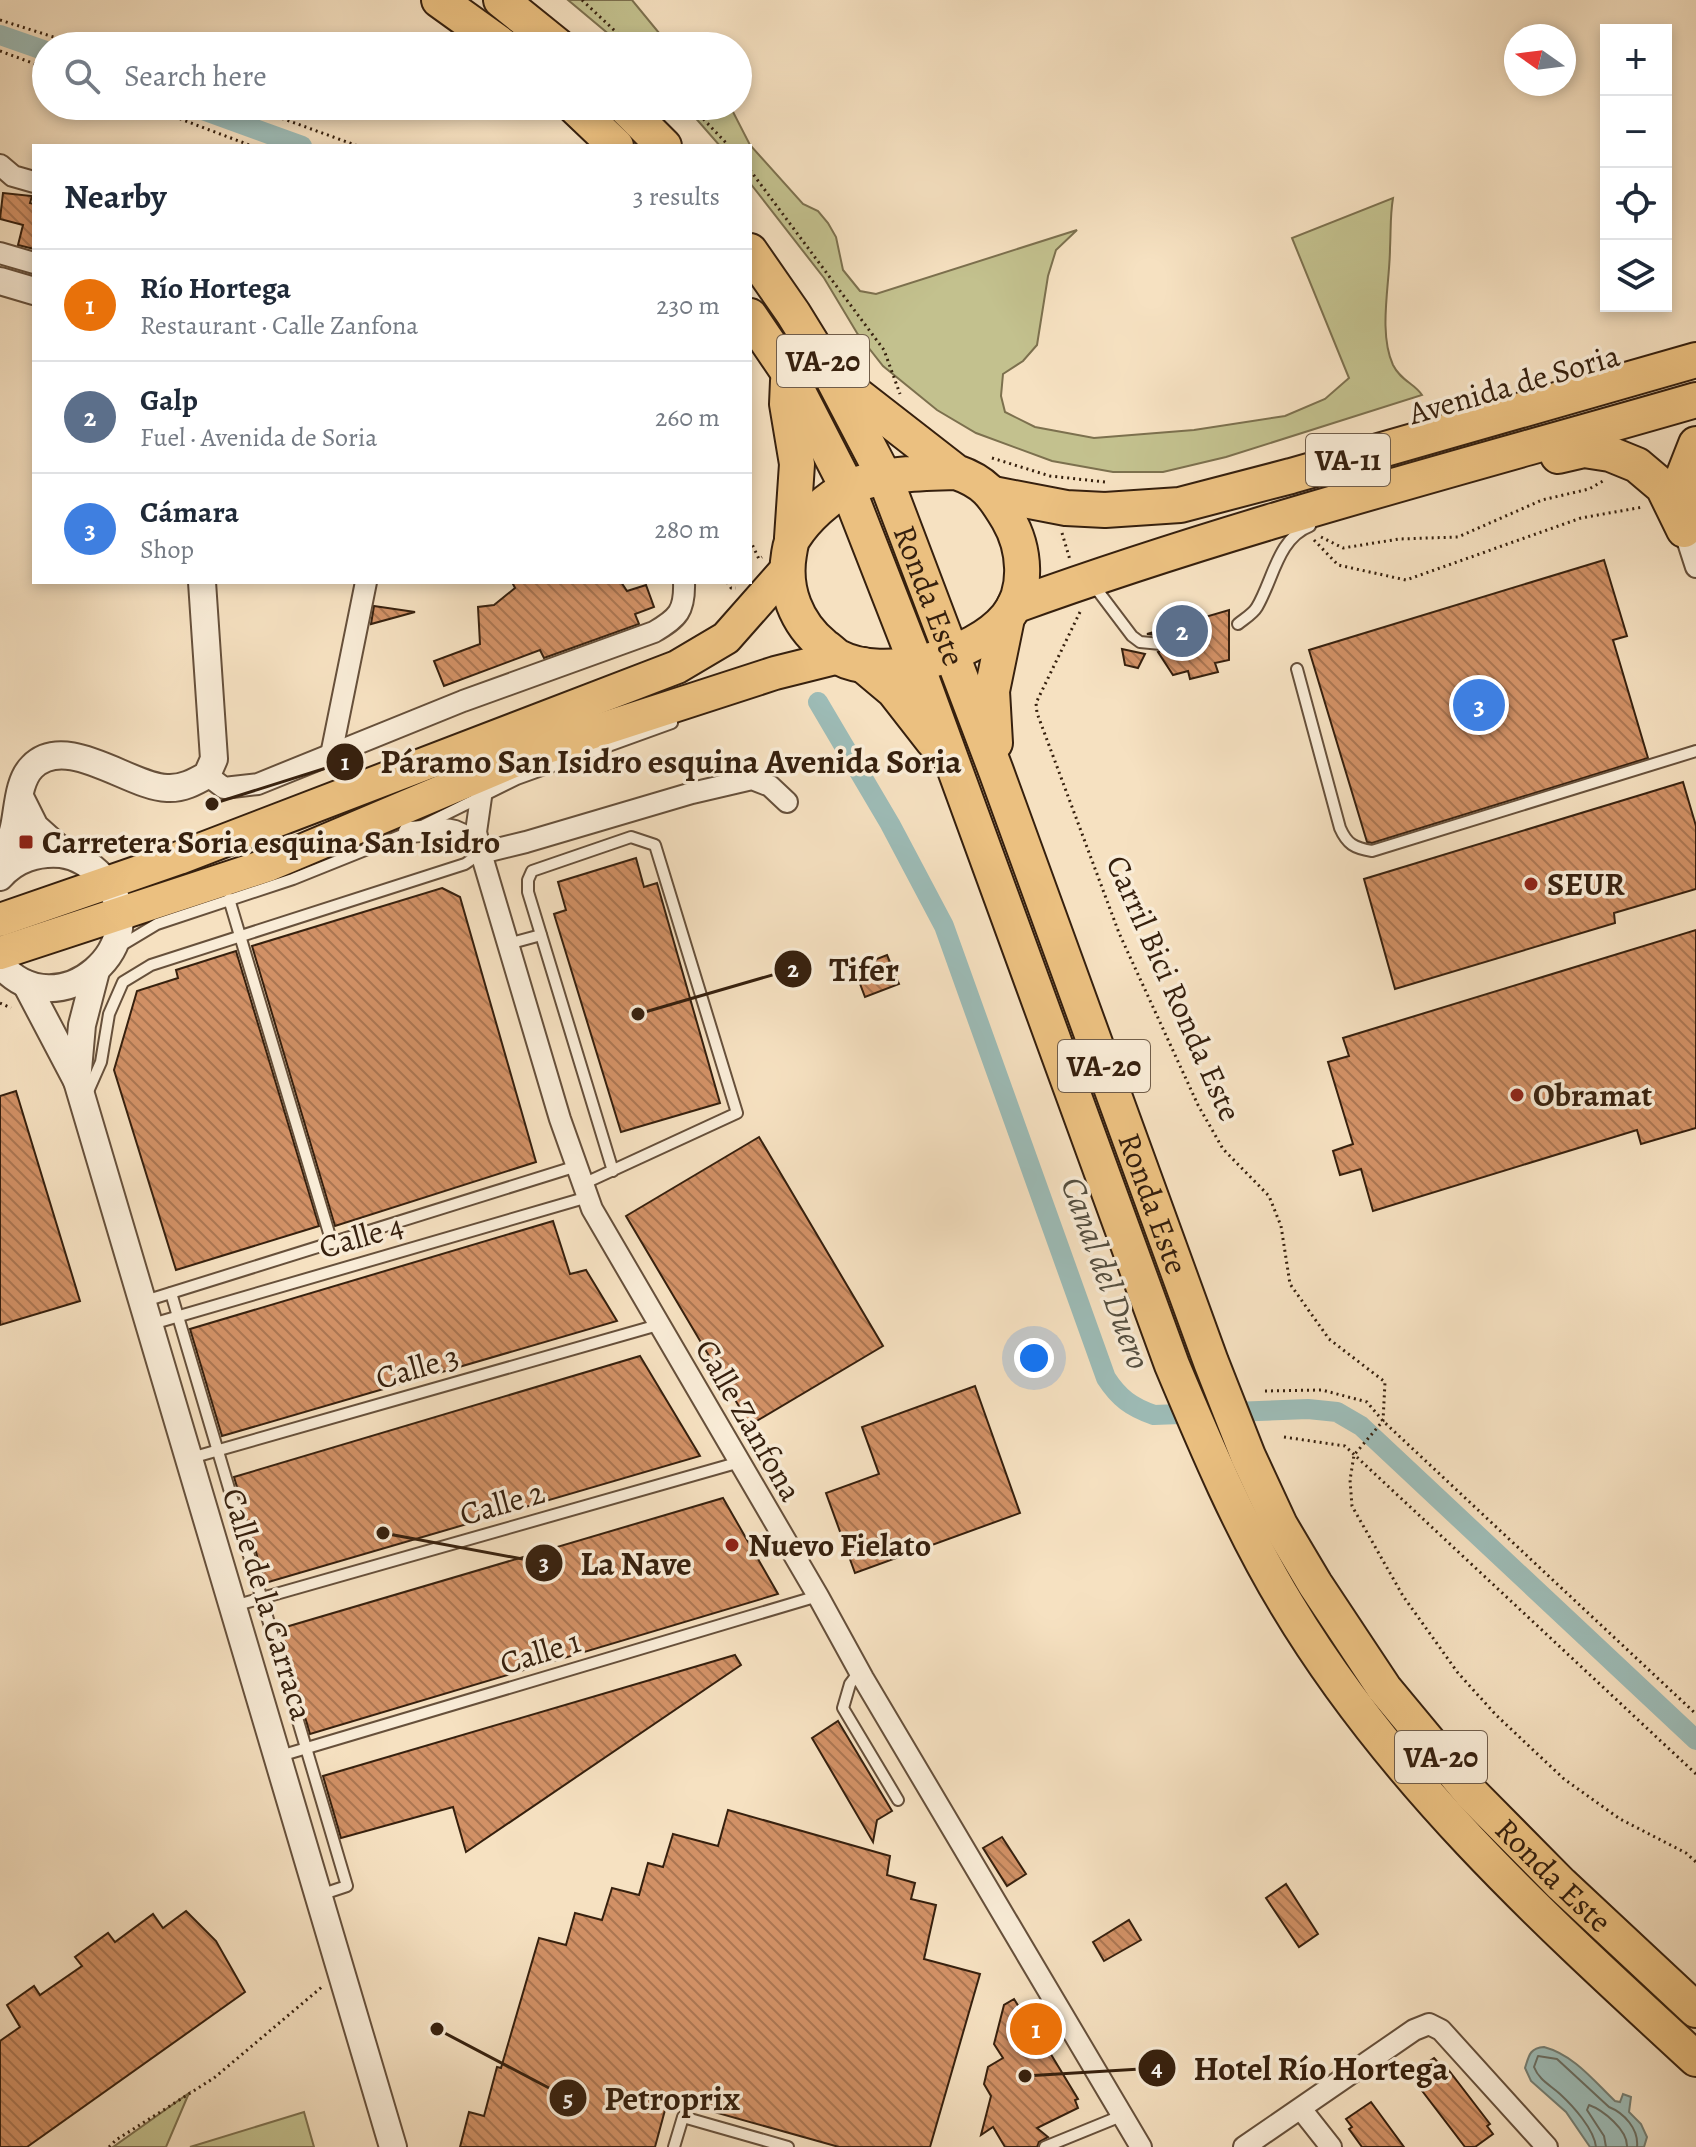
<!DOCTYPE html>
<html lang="en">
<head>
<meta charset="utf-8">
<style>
  :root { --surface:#fff; --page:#f6f6f7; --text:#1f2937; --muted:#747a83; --line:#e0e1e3; --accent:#b45309 }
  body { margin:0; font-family:Alegreya,serif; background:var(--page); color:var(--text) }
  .controls { position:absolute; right:24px; top:24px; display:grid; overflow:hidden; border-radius:0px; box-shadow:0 4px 12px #0003 }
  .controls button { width:72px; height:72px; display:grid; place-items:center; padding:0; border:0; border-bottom:2px solid var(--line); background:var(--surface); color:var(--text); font:40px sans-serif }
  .compass { position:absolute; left:1504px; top:24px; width:72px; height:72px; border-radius:50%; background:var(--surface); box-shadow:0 4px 12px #0003; rotate:284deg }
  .you { position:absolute; left:1034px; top:1358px; width:28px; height:28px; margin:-20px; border:6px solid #fff; border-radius:50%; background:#1a73e8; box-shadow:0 0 0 12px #1a73e833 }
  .badge { display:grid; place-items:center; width:52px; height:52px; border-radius:50%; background:var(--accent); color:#fff; font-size:26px; font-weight:700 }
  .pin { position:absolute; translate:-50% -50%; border:4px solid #fff; box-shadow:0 2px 8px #0006 }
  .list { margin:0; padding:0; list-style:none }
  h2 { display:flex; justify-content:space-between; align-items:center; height:104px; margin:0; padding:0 32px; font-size:34px }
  h2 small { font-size:26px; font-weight:400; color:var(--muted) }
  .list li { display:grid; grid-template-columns:52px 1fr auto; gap:24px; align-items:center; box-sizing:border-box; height:112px; padding:0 32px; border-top:2px solid var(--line) }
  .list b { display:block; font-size:30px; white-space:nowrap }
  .list p { margin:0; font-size:26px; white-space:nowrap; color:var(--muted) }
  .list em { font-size:26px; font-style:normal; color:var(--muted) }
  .icon { flex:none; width:44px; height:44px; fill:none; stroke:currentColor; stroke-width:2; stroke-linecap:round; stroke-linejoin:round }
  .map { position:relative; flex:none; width:1696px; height:2147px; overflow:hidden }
  .search { position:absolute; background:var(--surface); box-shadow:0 4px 12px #0003; left:32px; top:32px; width:720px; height:88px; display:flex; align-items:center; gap:20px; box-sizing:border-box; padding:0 28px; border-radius:44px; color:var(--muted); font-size:30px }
  .panel { position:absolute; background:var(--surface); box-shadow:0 4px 12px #0003; left:32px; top:144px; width:720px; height:440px; border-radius:0px }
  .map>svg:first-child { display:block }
  .grass { fill:#c3c18e; stroke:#7c704e; stroke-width:2 }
  .water { fill:#9dbcb7; stroke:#747e73; stroke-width:2 }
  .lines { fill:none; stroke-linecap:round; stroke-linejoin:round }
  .shore { stroke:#6a6e62; stroke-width:2 }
  .canal { stroke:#9dbcb7; stroke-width:20 }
  .building { fill:url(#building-back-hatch); stroke:#36200e; stroke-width:2 }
  .service-casing { stroke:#66503b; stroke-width:14 }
  .minor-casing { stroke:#66503b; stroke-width:24 }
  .tertiary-casing { stroke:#66503b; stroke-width:30 }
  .primary-casing { stroke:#36200e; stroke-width:36 }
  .trunk-casing { stroke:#36200e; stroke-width:38 }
  .path { stroke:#36200e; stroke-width:3; stroke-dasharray:2 4; stroke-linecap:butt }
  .service { stroke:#f9ecd7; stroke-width:10 }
  .minor { stroke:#f9ecd7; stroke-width:20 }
  .tertiary { stroke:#f9ecd7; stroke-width:26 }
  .primary { stroke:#ebc080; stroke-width:32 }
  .trunk { stroke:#ebc080; stroke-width:34 }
  .poi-dot { fill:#8f2418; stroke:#f9ecd7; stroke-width:3 }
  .labels { text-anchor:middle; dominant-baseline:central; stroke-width:7; stroke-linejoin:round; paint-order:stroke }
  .shield { fill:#f9ecd7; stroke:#705d4a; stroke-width:2 }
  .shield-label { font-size:30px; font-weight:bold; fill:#36200e }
  .street-label { font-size:32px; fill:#36200e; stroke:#f9ecd7 }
  .poi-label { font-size:32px; font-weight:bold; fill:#36200e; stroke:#f9ecd7; text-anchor:start }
  .water-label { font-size:34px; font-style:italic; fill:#554f41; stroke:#f9ecd7 }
  .leader { fill:none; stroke:#36200e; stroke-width:3 }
  .callout-dot { fill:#36200e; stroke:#f9ecd7; stroke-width:3 }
  .mark-label { font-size:24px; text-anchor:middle; font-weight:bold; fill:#fff }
  .callout-label { font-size:34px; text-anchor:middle; font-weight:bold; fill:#36200e; stroke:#f9ecd7; stroke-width:7; stroke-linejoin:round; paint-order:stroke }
</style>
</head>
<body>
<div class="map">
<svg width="1696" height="2147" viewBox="0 0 1696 2147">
  <defs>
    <pattern id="building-back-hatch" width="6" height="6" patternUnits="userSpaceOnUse" patternTransform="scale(2)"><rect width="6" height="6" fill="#d29166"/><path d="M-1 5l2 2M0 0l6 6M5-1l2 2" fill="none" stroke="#ab7652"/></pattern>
  </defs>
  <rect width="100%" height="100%" fill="#f6e1c1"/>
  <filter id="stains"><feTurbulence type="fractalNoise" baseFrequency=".0025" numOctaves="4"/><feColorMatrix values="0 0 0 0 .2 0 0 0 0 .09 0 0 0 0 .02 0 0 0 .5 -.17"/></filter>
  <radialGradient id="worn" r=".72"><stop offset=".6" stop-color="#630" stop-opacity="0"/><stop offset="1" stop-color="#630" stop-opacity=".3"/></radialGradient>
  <g class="grass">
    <polygon points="568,0 632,0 659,33 679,46 623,46"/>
    <path d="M685 106H730L750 145 803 204 818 211 828 223 836 237 843 270 860 291 876 294 1077 230 1056 250 1048 276 1037 345 1023 361 1003 374 1001 396 1005 412 1035 427 1094 438 1194 430 1285 416 1325 399 1349 378 1292 238 1393 198C1390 216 1391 230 1390 248 1390 283 1378 332 1393 365 1401 381 1414 383 1422 395L1226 457 1163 472H1113L1052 461 976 433 937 410 883 366 857 333 824 278 750 183V146H720Z"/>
    <polygon points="189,2093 166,2147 113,2147"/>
    <polygon points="304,2112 314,2147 190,2147"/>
  </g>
  <path class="water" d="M1544 2047C1574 2055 1594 2081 1615 2101L1620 2102 1623 2094 1631 2097 1629 2112 1641 2124 1647 2137 1644 2147H1590L1566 2112 1531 2081 1525 2068C1529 2055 1530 2048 1544 2047Z"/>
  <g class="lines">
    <g class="shore">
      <path d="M1596 2147C1594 2129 1573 2106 1560 2094 1550 2085 1539 2080 1534 2067L1538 2056 1557 2059 1609 2107C1624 2113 1639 2129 1637 2147"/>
      <path d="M1606 2147 1604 2136 1587 2110 1589 2105C1603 2110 1628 2130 1627 2147"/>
    </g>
    <g class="canal">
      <polyline points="0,35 46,51"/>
      <polyline points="192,106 302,146"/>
      <path d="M818 702 890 824 944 926 1106 1378C1119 1398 1131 1407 1154 1415L1308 1409 1337 1412 1361 1426 1696 1740"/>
    </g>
  </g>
  <g class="building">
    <polygon points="3,193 32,196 30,203 34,204 34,249 18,245 23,225 0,219"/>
    <polygon points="1604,560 1627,636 1613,640 1648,758 1372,843 1367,842 1309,650"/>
    <polygon points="512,582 621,582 627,591 646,585 654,607 635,614 639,624 544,658 540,650 444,686 434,661 480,644 478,607 494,605 515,588"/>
    <polygon points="374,606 415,612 371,624"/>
    <polygon points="1229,610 1229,660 1215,663 1218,672 1190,679 1188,671 1173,675 1158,652 1167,649 1168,640 1163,636 1147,634"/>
    <polygon points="1122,649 1145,654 1138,668 1125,665"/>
    <polygon points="1683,782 1696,826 1696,889 1614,913 1615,923 1395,989 1364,879"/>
    <polygon points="636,858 644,887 657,883 720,1103 621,1132 554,914 566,910 558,882"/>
    <polygon points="442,888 460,897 536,1162 335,1226 252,946"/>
    <polygon points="1696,930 1696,1128 1641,1144 1637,1130 1373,1211 1361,1169 1340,1175 1333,1151 1353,1144 1328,1062 1349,1056 1343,1038"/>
    <polygon points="236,951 319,1226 176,1270 114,1070 137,991 178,978 176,970"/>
    <polygon points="887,955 899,984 865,997 854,968"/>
    <polygon points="16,1091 80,1301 0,1325 0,1096"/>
    <polygon points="759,1137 883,1346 750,1425 626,1216"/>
    <polygon points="553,1221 570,1274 586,1270 617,1321 222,1436 190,1329"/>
    <polygon points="640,1356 700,1456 265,1583 234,1477"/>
    <polygon points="975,1386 1020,1513 855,1573 826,1493 879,1474 862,1427"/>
    <polygon points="723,1498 778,1594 310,1734 279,1629"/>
    <polygon points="735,1655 741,1665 466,1852 453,1807 341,1838 323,1776"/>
    <polygon points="838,1721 892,1811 877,1820 873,1842 812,1738"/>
    <polygon points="728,1810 890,1856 887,1875 915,1883 911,1899 936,1905 924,1959 980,1974 930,2147 839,2147 668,2099 655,2147 460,2147 469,2112 484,2116 497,2067 501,2068 539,1938 566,1945 575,1913 602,1920 612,1888 639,1895 648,1863 663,1867 673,1834 718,1846"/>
    <polygon points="1002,1837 1026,1874 1007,1886 983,1848"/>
    <polygon points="1286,1884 1318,1934 1299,1947 1266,1898"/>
    <polygon points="186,1911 216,1941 245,1992 27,2147 0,2147 0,2041 20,2027 7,2005 34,1986 40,1995 82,1966 75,1957 108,1933 115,1942 153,1914 163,1928"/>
    <polygon points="1129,1920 1141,1940 1104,1961 1093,1942"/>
    <polygon points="1014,1999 1019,2007 1021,2005 1078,2099 1075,2100 1078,2108 1037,2128 1048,2137 1039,2142 1037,2147 1005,2147 993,2127 981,2135 991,2096 984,2084 988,2067 1003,2058 994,2044 1004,2005"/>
    <polygon points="1434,2058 1441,2066 1444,2064 1490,2124 1487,2126 1493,2134 1475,2147 1465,2147 1410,2075"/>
    <polygon points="1371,2102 1404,2147 1362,2147 1349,2129 1352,2127 1346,2119"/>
  </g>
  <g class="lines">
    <defs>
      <g id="service">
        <polyline points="1092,583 1132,636 1140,642 1161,644"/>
        <path d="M1238 624C1244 619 1253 614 1257 607 1273 580 1278 538 1310 526"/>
        <path d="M1297 669 1340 828C1347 844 1354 848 1372 851L1696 751"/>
        <polyline points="424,825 517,779 672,723"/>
        <polyline points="229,899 332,1243"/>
        <polyline points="508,944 541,935"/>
        <polyline points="117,948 157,924 293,879 410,832"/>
        <polyline points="86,1096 101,1062 109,1014 123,982 151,965 465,864 481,853"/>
        <polyline points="583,1184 737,1113 655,845 631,837 532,871 528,880 528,892 613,1171"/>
        <polyline points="171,1293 347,1886 320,1895"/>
        <polyline points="145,1301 577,1166"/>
        <polyline points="152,1324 588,1197"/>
        <polyline points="191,1458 658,1325"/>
        <polyline points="234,1606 740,1462"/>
        <polyline points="859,1672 850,1684 843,1708 898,1800"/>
        <polyline points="280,1756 818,1596"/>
        <polyline points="674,2147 683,2117 788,2147"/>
        <polyline points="1045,2147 1121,2116"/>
      </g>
      <g id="minor">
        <polyline points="0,165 13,176 34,182"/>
        <polyline points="0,253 34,263"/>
        <polyline points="1684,530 1696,567"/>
        <polyline points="331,755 366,582"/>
        <path d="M207 775 224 788 258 784 463 701 654 632C678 618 685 611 684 582"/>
        <polyline points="481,797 476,832 481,853 560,1119 592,1209 818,1596 863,1678 1141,2147"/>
        <path d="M409 832C445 830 456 821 480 852"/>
        <polyline points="481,853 526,842 692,793 752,779 770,786 787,802"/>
        <polyline points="1301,2109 1331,2147"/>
        <polyline points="1244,2147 1414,2030 1429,2024 1441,2030 1547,2147"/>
      </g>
      <g id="tertiary">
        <polyline points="0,281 34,291"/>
        <polyline points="20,797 35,827 65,854"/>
        <path d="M0 868C5 854 11 841 14 827 18 809 18 781 32 767 66 732 130 787 167 788 182 789 195 782 207 775L214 759 202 582"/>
        <path d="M0 877C15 859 38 852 61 854 77 856 92 866 103 878 160 942 58 1032 0 964"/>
        <polyline points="26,984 77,1081 393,2147"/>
        <polyline points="77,1081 82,1025 96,971"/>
      </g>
      <g id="primary">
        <polyline points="0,920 179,858 677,667 726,638 786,570"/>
        <polyline points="0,953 268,865 547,747 775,673 839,657"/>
      </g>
      <g id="trunk">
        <polyline points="439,0 503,46"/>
        <polyline points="501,0 558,46"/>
        <polyline points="574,106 616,146"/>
        <polyline points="624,106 664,146"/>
        <path id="s1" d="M750 251 793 313 830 373 885 478 996 771 1211 1362 1248 1456 1280 1525 1315 1584 1384 1688 1471 1793 1561 1884 1696 2010"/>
        <path d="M750 316 788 372 848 489 916 663 1172 1365C1206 1446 1241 1529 1287 1605 1393 1782 1546 1921 1696 2059"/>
        <polyline points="788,381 787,404 797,464 792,538"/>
        <path d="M839 381 956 472C985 482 993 494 1008 519 1025 548 1029 590 1007 617 975 656 884 682 838 657 833 654 829 649 824 646 796 623 783 589 789 554 790 548 791 541 794 537 806 518 828 498 848 488 881 473 921 473 956 472"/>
        <polyline points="1558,456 1584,450 1610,454 1637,465 1663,487 1684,530"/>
        <polyline points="993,494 1066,508 1105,510 1180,505 1291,476 1696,360"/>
        <polyline points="1684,521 1683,477 1696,444"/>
        <path d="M1014 606C1237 525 1468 466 1696 400"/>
        <polyline points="863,665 894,691 933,741"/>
        <polyline points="995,743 992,691 1007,618"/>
      </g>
    </defs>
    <use href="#service" class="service-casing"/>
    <use href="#minor" class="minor-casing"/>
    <use href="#tertiary" class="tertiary-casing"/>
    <use href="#primary" class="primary-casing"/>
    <use href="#trunk" class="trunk-casing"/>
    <g class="path">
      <polyline points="582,0 631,46"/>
      <polyline points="0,20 82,46"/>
      <polyline points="0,51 46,68"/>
      <polyline points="146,106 252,146"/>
      <polyline points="248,106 358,146"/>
      <polyline points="691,106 729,146"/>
      <polyline points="750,170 884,350 900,394"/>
      <polyline points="992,458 1050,476 1105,482"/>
      <polyline points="1062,533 1070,560"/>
      <polyline points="1321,537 1343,548 1399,539 1458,537 1542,500 1589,489 1603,481"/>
      <polyline points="750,540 759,559 762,557"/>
      <polyline points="1314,540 1338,565 1406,580 1581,518 1643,507"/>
      <polyline points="727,582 731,588 736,588"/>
      <polyline points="1080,612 1036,703 1037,713 1119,933 1198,1105 1223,1149 1269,1196 1281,1226 1290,1284 1329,1339 1385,1382 1383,1421 1354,1455 1350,1480 1352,1506 1403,1596 1458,1673 1496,1715 1564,1779 1620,1819 1686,1853 1696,1862"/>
      <polyline points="0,1003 11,1008"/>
      <polyline points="1265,1391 1322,1390 1367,1402 1383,1421 1696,1714"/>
      <polyline points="1284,1437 1345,1446 1696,1774"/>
      <polyline points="109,2147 116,2140 214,2078 323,1986"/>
    </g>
    <use href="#service" class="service"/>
    <use href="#minor" class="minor"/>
    <use href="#tertiary" class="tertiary"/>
    <use href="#primary" class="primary"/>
    <use href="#trunk" class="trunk"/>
  </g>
  <g class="poi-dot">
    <rect x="18" y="834" width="16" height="16" rx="4"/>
    <circle cx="1531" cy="884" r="8"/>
    <circle cx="1517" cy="1095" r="8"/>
    <circle cx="732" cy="1545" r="8"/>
  </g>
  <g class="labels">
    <g class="shield">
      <rect x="777" y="335" width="92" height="52" rx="6"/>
      <rect x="1306" y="434" width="84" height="52" rx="6"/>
      <rect x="1058" y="1040" width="92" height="52" rx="6"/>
      <rect x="1395" y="1731" width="92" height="52" rx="6"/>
    </g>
    <g class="shield-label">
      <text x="823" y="361">VA-20</text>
      <text x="1348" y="460">VA-11</text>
      <text x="1104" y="1066">VA-20</text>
      <text x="1441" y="1757">VA-20</text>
    </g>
    <g class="street-label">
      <text transform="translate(1514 384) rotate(-16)">Avenida de Soria</text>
      <text stroke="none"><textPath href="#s1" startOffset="390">Ronda Este</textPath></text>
      <text transform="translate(1174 988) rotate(66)">Carril Bici Ronda Este</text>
      <text stroke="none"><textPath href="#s1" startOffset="1038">Ronda Este</textPath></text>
      <text transform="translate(361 1236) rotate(-16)">Calle 4</text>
      <text transform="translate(417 1367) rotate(-16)">Calle 3</text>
      <text transform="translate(749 1420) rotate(60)">Calle Zanfona</text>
      <text transform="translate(502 1503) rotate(-16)">Calle 2</text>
      <text transform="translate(268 1604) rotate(73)">Calle de la Carraca</text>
      <text transform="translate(540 1652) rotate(-17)">Calle 1</text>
      <text stroke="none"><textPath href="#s1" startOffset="1830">Ronda Este</textPath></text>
    </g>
    <g class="poi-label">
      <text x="42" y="842">Carretera Soria esquina San Isidro</text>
      <text x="1547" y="884">SEUR</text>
      <text x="1533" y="1095">Obramat</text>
      <text x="748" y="1545">Nuevo Fielato</text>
    </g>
    <g class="water-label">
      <text transform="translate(1106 1273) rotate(70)">Canal del Duero</text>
    </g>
  </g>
  <path class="leader" d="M212 804L345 762M638 1014L793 969M383 1533L544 1563M1025 2076L1157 2068M437 2029L568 2098"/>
  <g class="callout-dot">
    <circle cx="212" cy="804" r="8"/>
    <circle cx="638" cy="1014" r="8"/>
    <circle cx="383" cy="1533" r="8"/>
    <circle cx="1025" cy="2076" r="8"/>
    <circle cx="437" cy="2029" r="8"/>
    <circle cx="345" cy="762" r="20"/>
    <circle cx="793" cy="969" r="20"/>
    <circle cx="544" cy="1563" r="20"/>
    <circle cx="1157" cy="2068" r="20"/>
    <circle cx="568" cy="2098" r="20"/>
  </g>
  <g class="mark-label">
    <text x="345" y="770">1</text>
    <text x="793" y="977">2</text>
    <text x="544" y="1571">3</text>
    <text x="1157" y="2076">4</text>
    <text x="568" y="2106">5</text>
  </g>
  <g class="callout-label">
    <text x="671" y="773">Páramo San Isidro esquina Avenida Soria</text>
    <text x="864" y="981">Tifer</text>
    <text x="636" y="1575">La Nave</text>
    <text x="1321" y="2080">Hotel Río Hortega</text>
    <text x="672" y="2110">Petroprix</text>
  </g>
  <rect width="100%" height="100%" filter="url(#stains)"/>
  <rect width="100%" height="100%" fill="url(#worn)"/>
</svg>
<div class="controls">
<button>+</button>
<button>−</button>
<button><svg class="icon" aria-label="locate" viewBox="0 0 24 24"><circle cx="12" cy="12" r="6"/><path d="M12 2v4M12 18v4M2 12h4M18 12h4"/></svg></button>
<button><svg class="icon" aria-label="layers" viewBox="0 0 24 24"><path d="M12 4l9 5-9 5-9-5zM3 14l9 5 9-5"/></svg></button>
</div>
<svg class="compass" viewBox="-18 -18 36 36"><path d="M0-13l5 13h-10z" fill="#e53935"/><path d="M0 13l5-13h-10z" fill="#747a83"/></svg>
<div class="you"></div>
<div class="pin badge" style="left:1036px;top:2029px;background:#e8710a">1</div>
<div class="pin badge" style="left:1182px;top:631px;background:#5c6f8a">2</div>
<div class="pin badge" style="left:1479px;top:705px;background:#3f7fe0">3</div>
<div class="search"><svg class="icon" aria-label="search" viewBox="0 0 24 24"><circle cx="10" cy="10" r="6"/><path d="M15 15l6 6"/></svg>Search here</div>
<section class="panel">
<h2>Nearby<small>3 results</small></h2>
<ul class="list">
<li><span class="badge" style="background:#e8710a">1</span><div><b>Río Hortega</b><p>Restaurant · Calle Zanfona</p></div><em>230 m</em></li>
<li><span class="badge" style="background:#5c6f8a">2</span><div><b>Galp</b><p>Fuel · Avenida de Soria</p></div><em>260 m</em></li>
<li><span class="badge" style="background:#3f7fe0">3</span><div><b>Cámara</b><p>Shop</p></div><em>280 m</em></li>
</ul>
</section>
</div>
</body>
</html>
